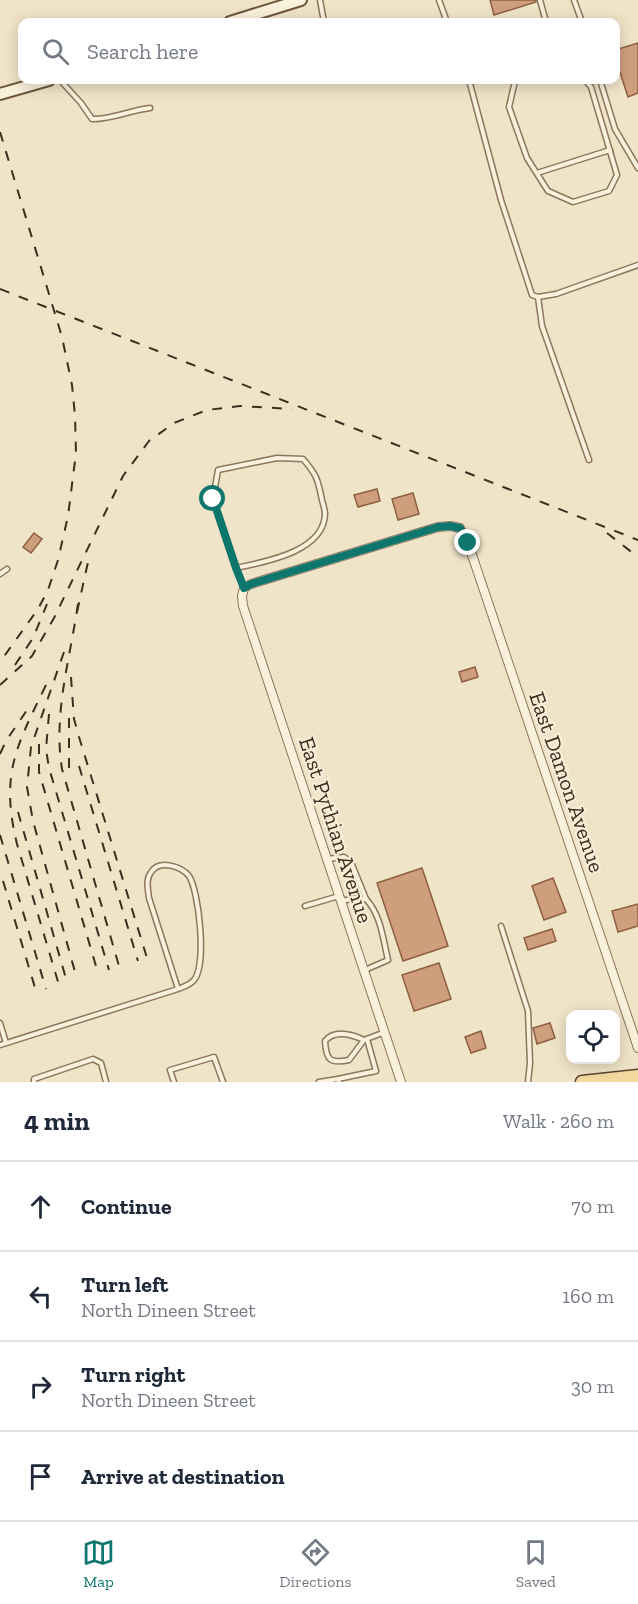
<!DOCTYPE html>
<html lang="en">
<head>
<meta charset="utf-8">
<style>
  :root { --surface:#fff; --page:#f6f6f7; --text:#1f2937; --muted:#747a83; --line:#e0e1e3; --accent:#0f766e }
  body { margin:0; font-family:"Zilla Slab",serif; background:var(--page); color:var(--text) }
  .controls { position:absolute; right:18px; bottom:18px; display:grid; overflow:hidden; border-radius:12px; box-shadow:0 3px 15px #0003 }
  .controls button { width:54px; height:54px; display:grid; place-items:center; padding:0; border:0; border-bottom:2px solid var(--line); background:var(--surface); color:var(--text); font:30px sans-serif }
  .stop { position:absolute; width:18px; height:18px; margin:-14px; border:4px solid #0f766e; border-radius:50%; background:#fff }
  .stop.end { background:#0f766e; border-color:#fff; box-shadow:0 2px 6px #0008 }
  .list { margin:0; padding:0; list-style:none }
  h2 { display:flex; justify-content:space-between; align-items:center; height:78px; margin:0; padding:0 24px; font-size:26px }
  h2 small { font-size:20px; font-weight:400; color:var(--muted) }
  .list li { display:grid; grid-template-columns:39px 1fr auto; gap:18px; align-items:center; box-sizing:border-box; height:90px; padding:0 24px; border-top:2px solid var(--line) }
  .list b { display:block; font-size:22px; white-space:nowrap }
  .list p { margin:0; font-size:20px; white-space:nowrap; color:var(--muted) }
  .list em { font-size:20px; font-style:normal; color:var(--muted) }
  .icon { flex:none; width:33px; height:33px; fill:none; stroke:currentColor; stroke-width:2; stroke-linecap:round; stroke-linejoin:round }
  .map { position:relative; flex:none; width:638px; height:1082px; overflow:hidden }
  .search { position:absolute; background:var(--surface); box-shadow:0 3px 15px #0003; left:18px; right:18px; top:18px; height:66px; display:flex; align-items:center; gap:15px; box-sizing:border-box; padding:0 21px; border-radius:12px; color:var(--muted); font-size:22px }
  .sheet { height:438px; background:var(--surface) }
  nav { display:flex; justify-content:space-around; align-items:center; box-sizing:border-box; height:84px; border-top:2px solid var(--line); background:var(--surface); font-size:16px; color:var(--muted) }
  nav a { display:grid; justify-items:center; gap:3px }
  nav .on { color:var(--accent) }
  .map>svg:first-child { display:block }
  .building { fill:#cf9f7d; stroke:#8d5f41; stroke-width:1.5 }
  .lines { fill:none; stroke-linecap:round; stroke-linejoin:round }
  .lane-casing { stroke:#8d765c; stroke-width:7 }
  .street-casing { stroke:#8d765c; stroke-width:10 }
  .secondary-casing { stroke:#6f573f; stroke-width:14 }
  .primary-casing { stroke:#5b4430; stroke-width:15 }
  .lane { stroke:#faf1dc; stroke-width:4 }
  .street { stroke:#faf1dc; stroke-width:8 }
  .secondary { stroke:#faf1dc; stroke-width:10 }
  .primary { stroke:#f3d9a0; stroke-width:12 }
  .rail { stroke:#3d2e20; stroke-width:2; stroke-dasharray:10 10; stroke-linecap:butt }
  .route { stroke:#0f766e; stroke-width:8 }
  .labels { text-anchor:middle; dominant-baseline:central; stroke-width:4.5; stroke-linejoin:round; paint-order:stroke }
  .street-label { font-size:22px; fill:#3d2e20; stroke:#f7eed8 }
</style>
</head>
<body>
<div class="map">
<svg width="638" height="1082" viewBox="0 0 638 1082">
  <rect width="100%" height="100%" fill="#f0e4c8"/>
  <g class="building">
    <polygon points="490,0 536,0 536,2 494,15"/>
    <polygon points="638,43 638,93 628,97 615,57 615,50"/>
    <polygon points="377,489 380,501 358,507 354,495"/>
    <polygon points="413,493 419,514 398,520 392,499"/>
    <polygon points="34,533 42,539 31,553 23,547"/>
    <polygon points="475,667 478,677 462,682 459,672"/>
    <polygon points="422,868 448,946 403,961 377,883"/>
    <polygon points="553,878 566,912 544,920 532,886"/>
    <polygon points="638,904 638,926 618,932 612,911"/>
    <polygon points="552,929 556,941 528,950 524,938"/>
    <polygon points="439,963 451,999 414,1011 402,975"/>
    <polygon points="550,1023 555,1038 537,1044 533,1028"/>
    <polygon points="481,1031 486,1048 471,1053 465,1037"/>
  </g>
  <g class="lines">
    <defs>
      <g id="lane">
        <polyline points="320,0 324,22 322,22"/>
        <polyline points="439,0 447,22"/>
        <polyline points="540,0 546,22"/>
        <polyline points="574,0 582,22"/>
        <path d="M60 80 81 103 92 119C110 120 131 110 150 108"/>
        <polyline points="469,80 501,200 532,295 538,297 556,294 638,265"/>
        <polyline points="519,80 515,81 509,107 527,158 548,191 573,202 609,191 617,175 591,87 585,80"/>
        <polyline points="600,80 615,129 638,168"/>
        <polyline points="537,173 610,150"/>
        <polyline points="538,297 542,326 589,460"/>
        <path d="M236 568C264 562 324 552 325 514 325 510 323 504 322 500 318 480 317 475 303 459L277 458 218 470 213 499 236 568 244 587"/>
        <polyline points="0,574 7,569"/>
        <polyline points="327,859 344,857 351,862 366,899"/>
        <path d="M342 901 356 898 366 899C381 915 383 939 388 960L365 970"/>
        <polyline points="305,906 339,896"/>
        <polyline points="501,926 528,1011 530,1063 528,1082"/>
        <polyline points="0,1023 6,1043"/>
        <path d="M364 1040C351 1034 335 1029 325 1041 326 1060 330 1064 349 1060L364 1040 385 1032"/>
        <path d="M0 1045 178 989C183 987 190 985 194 980 207 965 199 891 189 876 181 866 160 860 152 871 145 879 148 889 149 898L178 989"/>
        <polyline points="34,1082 34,1079 93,1059 101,1063 106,1082"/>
        <polyline points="174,1082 170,1070 214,1057 223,1082"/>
        <polyline points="319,1082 338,1079"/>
        <polyline points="339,1082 338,1079 376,1071 367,1039"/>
      </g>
      <polyline id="street" points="401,1082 243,606 242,596 244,588 251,584 438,527 450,526 460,528 468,543 638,1048"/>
      <g id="secondary">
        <polyline points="230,22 301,0"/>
        <polyline points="0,94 49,80"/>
      </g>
      <polyline id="primary" points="582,1082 638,1076"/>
    </defs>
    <use href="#lane" class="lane-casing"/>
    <use href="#street" class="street-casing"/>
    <use href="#secondary" class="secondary-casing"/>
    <use href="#primary" class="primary-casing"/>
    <use href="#lane" class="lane"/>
    <use href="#street" class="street"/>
    <use href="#secondary" class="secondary"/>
    <use href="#primary" class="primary"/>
    <g class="rail">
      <polyline points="0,132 62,337 72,385 75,416 76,453 68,516 58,560 48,590 38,609 0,662"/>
      <polyline points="0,289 638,540"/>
      <polyline points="607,533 638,557"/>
      <path d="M78 604C70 659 53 714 62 769L119 966"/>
      <polyline points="77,612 88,562"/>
      <polyline points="64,652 31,747 27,787 33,821 77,979"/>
      <polyline points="15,665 33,638 47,604"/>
      <polyline points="71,677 74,719 79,737 147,958"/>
      <polyline points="0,685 32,656 54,618 123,476 149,441 174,423 207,410 240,406 292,409"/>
      <path d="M46 685C16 747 0 774 17 844L59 985"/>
      <polyline points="49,714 46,749 49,768 109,970"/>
      <polyline points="39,744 39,772 98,973"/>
      <polyline points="0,754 6,741 27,710"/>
      <polyline points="79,766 138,961"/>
      <polyline points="69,768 69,717"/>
      <polyline points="18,812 67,982"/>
      <polyline points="0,835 46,989"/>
      <polyline points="3,881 36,991"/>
    </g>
  </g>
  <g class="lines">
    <polyline class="route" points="213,499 236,568 244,588 251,584 438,527 450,526 460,528 468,543"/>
  </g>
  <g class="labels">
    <g class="street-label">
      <text transform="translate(567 782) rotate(71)">East Damon Avenue</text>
      <text transform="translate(336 830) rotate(72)">East Pythian Avenue</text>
    </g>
  </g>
</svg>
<div class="controls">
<button><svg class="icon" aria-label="locate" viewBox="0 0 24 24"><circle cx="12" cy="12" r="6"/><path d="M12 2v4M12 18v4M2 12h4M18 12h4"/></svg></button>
</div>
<div class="stop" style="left:213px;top:499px"></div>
<div class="stop end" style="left:468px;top:543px"></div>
<div class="search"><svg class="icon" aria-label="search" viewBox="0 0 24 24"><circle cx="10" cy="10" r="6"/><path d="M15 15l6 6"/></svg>Search here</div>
</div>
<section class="sheet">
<h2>4 min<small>Walk · 260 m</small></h2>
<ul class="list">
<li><svg class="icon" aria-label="ahead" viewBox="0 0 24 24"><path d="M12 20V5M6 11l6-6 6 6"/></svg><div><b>Continue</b></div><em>70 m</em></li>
<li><svg class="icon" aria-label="left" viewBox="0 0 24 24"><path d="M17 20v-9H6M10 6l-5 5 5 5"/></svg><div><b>Turn left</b><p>North Dineen Street</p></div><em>160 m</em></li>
<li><svg class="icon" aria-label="right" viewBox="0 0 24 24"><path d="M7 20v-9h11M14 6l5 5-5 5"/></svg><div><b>Turn right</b><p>North Dineen Street</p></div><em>30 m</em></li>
<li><svg class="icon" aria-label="arrive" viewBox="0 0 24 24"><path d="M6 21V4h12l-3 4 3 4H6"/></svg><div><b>Arrive at destination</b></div></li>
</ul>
</section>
<nav>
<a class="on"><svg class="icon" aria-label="map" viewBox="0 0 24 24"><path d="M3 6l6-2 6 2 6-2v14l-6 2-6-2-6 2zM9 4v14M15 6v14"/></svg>Map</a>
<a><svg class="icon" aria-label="directions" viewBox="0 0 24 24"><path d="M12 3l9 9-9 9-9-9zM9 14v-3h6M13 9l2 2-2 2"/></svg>Directions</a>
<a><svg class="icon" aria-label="saved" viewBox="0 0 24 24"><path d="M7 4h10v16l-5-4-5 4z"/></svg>Saved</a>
</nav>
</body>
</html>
